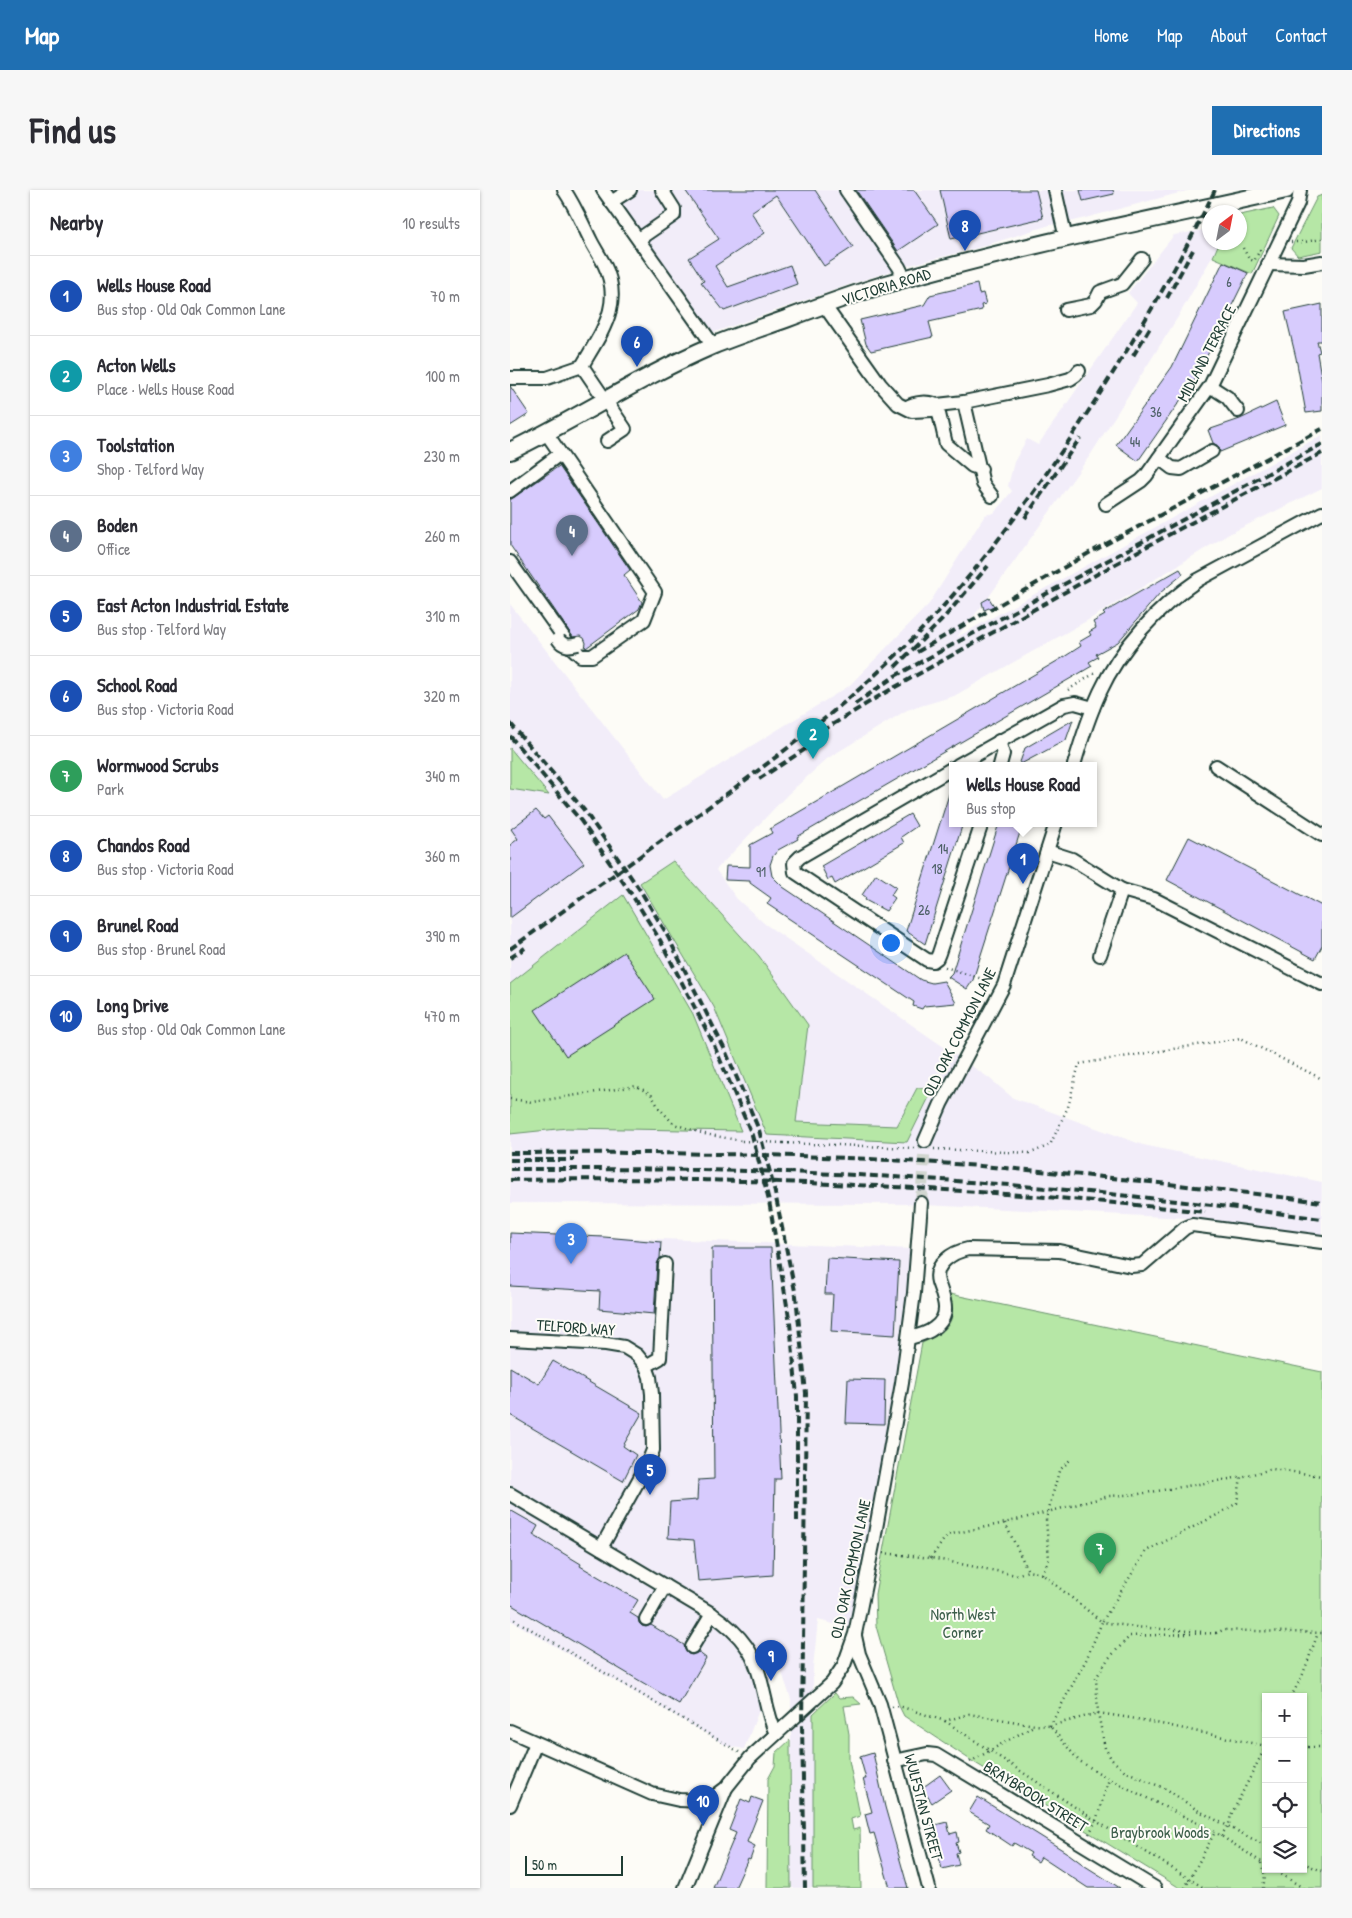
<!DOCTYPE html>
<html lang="en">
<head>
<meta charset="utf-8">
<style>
  :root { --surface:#fff; --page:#f7f7f7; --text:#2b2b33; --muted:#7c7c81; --line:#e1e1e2; --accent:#1f6fb2 }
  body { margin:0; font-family:"Patrick Hand",sans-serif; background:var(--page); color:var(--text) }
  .controls { position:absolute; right:15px; bottom:15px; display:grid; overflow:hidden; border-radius:0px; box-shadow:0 1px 4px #0004 }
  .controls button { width:45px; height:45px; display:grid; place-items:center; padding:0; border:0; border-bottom:1px solid var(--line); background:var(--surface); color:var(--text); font:25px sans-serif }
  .compass { position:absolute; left:692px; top:15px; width:45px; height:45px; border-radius:50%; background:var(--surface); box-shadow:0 1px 4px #0004; rotate:32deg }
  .scale { position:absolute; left:15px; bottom:12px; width:98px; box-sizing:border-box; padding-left:5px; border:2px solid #1f3d34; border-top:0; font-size:14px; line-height:18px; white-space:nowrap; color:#1f3d34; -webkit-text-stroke:4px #fdfcf7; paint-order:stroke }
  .you { position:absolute; left:380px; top:752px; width:18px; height:18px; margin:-12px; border:4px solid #fff; border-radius:50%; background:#1a73e8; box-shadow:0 0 0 8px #1a73e833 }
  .badge { display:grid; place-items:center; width:32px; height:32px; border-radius:50%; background:var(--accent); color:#fff; font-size:16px; font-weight:700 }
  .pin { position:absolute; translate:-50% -41px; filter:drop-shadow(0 1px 2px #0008) }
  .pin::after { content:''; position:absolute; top:26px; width:18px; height:15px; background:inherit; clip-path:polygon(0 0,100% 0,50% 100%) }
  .popup { position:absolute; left:439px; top:572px; width:148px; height:65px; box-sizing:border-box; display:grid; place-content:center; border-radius:0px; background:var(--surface); filter:drop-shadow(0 1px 4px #0005); font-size:16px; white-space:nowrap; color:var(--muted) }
  .popup b { font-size:19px; color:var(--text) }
  .popup::after { content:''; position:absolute; left:50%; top:100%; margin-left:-10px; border:10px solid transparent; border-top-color:var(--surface) }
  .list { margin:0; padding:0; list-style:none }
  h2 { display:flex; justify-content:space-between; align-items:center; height:65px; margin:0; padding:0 20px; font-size:21px }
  h2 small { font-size:16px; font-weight:400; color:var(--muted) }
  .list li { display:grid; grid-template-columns:32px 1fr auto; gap:15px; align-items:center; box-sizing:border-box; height:80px; padding:0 20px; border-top:1px solid var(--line) }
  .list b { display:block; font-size:19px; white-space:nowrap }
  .list p { margin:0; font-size:16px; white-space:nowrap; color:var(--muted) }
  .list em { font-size:16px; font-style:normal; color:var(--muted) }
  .icon { flex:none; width:28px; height:28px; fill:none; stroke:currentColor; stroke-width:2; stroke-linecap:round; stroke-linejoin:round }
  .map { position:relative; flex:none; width:812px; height:1698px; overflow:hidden; border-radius:0px }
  header { display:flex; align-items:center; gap:30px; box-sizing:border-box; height:70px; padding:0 25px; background:var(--accent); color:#fff }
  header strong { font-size:24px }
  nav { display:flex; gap:28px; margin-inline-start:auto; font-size:18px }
  .intro { display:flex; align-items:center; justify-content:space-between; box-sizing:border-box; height:120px; padding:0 30px }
  h1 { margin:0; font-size:35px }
  .button { padding:12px 22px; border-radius:0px; background:var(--accent); color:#fff; font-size:18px; font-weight:700 }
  main { display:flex; gap:30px; padding:0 30px }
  aside { flex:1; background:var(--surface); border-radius:0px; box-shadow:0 1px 4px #0004 }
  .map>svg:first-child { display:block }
  .built { fill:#f2edf9 }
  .green { fill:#b6e7a6; stroke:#6a926d; fill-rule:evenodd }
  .building { fill:#d7cbfd; stroke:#1f3d34 }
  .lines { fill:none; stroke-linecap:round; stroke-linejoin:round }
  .minor-tunnel { stroke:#d1d6d0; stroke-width:12; stroke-dasharray:12 6; stroke-linecap:butt }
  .minor-casing { stroke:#1f3d34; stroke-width:16 }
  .major-casing { stroke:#1f3d34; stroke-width:20 }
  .path { stroke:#1f3d34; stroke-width:2.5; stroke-dasharray:1 4; stroke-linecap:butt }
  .minor { stroke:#fdfcf7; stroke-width:12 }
  .major { stroke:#fdfcf7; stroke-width:16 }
  .rail { stroke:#1f3d34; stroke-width:4; stroke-dasharray:8 4; stroke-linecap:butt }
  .minor-bridge-casing { stroke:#1f3d34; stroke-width:16; stroke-linecap:butt }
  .path-bridge { stroke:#1f3d34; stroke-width:2.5; stroke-dasharray:1 4; stroke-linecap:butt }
  .minor-bridge { stroke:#fdfcf7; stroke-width:12 }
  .labels { text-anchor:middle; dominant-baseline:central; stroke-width:4; stroke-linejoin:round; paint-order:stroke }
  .number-label { font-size:14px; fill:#4d6066 }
  .street-label { font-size:16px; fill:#1f3d34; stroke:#fdfcf7 }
  .park-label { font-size:16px; fill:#3d5f4b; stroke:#fdfcf7 }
</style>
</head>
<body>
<header>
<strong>Map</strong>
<nav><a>Home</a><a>Map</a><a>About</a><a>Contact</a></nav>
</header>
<div class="intro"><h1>Find us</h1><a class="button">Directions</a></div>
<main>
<aside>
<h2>Nearby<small>10 results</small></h2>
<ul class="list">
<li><span class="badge" style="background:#1a4fb4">1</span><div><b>Wells House Road</b><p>Bus stop · Old Oak Common Lane</p></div><em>70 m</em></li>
<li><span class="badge" style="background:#0f9aa8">2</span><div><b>Acton Wells</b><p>Place · Wells House Road</p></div><em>100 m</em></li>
<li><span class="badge" style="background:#3f7fe0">3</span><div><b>Toolstation</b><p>Shop · Telford Way</p></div><em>230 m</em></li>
<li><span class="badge" style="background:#5c6f8a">4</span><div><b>Boden</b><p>Office</p></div><em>260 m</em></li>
<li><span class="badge" style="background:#1a4fb4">5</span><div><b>East Acton Industrial Estate</b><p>Bus stop · Telford Way</p></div><em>310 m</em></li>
<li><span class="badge" style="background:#1a4fb4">6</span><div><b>School Road</b><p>Bus stop · Victoria Road</p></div><em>320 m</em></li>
<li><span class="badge" style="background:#2e9e5b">7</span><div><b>Wormwood Scrubs</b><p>Park</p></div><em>340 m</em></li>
<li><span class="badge" style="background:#1a4fb4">8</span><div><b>Chandos Road</b><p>Bus stop · Victoria Road</p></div><em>360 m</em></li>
<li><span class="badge" style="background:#1a4fb4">9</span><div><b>Brunel Road</b><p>Bus stop · Brunel Road</p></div><em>390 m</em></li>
<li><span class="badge" style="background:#1a4fb4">10</span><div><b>Long Drive</b><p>Bus stop · Old Oak Common Lane</p></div><em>470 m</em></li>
</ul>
</aside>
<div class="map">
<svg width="812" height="1698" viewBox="0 0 812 1698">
  <rect width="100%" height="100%" fill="#fdfcf7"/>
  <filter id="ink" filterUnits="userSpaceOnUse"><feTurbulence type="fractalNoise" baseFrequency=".02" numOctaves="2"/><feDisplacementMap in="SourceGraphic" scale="10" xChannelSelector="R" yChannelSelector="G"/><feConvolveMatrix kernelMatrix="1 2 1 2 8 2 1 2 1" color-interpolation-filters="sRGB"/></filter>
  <g filter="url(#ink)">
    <g class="built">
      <polygon points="86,0 680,0 564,31 540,35 467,58 400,75 344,93 202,143 182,140"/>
      <polygon points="699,39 699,52 710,53 668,127 581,264 478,408 447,447 812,245 812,298 719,344 580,429 444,506 397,520 318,568 277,605 206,680 227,709 255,734 479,888 503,908 633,955 812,992 812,1045 675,1028 394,1014 0,1013 0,599 39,604 0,558 0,414 153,610 339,496 419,414 475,325 484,323 502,301 498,296 504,272 517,249 528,255 627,113 618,103 664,45"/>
      <polygon points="0,1043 403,1059 389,1193 362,1339 339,1438 308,1430 303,1478 303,1698 281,1698 281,1509 268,1471 234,1559 217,1556 0,1430"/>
    </g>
    <g class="green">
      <polygon points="812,5 812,61 788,66 781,58 807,7"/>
      <polygon points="763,18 769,26 742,84 703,67 709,53 729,52 730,25"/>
      <polygon points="0,558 39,605 0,599"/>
      <polygon points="163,671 249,766 298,835 286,932 387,936 407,898 424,897 397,952 257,945 204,817 130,693"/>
      <polygon points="113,705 183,824 231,941 57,938 0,944 0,794"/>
      <path d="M440 1104 812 1182V1698H670L462 1571 394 1526 389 1516 366 1436 365 1404 412 1153C436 1142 448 1133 440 1104ZM756 1507H793V1679H756Z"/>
      <polygon points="325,1503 329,1508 343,1507 351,1514 334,1516 339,1544 339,1570 350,1626 341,1629 343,1640 350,1638 351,1698 303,1698 303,1524"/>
      <polygon points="280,1550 281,1698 257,1698 258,1589 265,1576 266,1563"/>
    </g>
    <g class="building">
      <polygon points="175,0 305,0 343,57 314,76 266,5 241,22 255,43 205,76 218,97 280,75 287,94 214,121 191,92 194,91 179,68 209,49"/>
      <polygon points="346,0 404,0 428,34 388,61"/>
      <polygon points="430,0 526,0 533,28 441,49"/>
      <polygon points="570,0 603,0 604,4 573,11"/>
      <polygon points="713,72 738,83 686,188 628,271 606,255 662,177"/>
      <polygon points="467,94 469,104 473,103 476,114 471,115 472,120 419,132 423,147 361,161 356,154 350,130 414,115 420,105"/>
      <polygon points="812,114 812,151 807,151 810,162 807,163 812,192 812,221 796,223 786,168 775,122"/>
      <polygon points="0,196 19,224 0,236"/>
      <polygon points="766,212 775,235 710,262 709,257 703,253 698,240 730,229"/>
      <polygon points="49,276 120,380 114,385 132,412 129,419 76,458 75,458 76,453 74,448 70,446 63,447 0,355 0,310"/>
      <polygon points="670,379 673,384 650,403 608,452 586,464 588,467 579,472 582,476 287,647 288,649 268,660 263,666 260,675 262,686 273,697 411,790 422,793 434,791 446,813 414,816 412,819 403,816 404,812 257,714 261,708 240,693 240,691 215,690 216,676 240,677 240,655 262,643 260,639 554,467 571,456 569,452 581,445 579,442 586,438 583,432 595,425 593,423"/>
      <polygon points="479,408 484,416 474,420 472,412"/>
      <polygon points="563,530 556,550 509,575 515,558"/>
      <polygon points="441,598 443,599 443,633 453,633 415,754 396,741"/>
      <polygon points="26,620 34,629 38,626 74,673 0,728 0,655 8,649 1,639"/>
      <polygon points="400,624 407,636 391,647 394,653 325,694 322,688 318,690 311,676"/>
      <polygon points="489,633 513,633 468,774 463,790 457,799 438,787 442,783"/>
      <polygon points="679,647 812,716 812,756 805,769 657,690"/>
      <polygon points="366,684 386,697 381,705 385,708 376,721 355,710 356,708 352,705"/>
      <polygon points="114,762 145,809 56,866 25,820"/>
      <polygon points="0,1043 94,1047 151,1052 150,1068 147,1074 144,1124 89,1119 90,1101 0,1096"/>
      <polygon points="202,1058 261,1058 271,1289 265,1289 263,1385 188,1391 184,1350 158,1348 160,1312 187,1310 188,1290 204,1289"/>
      <polygon points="317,1068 389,1072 385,1145 321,1141 323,1104 315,1104"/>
      <polygon points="43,1171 132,1223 113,1256 126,1265 113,1291 0,1225 0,1177 29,1194"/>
      <polygon points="338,1189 375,1190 374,1234 336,1233"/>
      <polygon points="0,1320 28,1336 23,1345 71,1374 70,1376 128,1410 120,1423 128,1428 129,1433 132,1436 136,1437 141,1435 174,1455 175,1460 178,1464 182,1465 188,1462 196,1468 169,1514 0,1414"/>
      <polygon points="363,1563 375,1617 398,1698 380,1698 364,1643 360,1644 355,1624 362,1622 353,1589 356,1589 350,1567"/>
      <polygon points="430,1585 441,1600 422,1613 412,1598"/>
      <polygon points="242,1607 253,1611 237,1652 245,1656 240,1670 238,1669 225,1698 203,1698 226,1643 219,1640 231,1609 240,1613"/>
      <polygon points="468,1607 559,1664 575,1676 610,1698 578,1698 531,1667 528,1672 519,1666 521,1663 504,1653 502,1656 493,1650 476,1639 479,1634 459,1622"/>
      <polygon points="437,1632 440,1644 447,1642 449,1652 446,1653 449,1662 446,1663 449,1675 432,1679 421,1636"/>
    </g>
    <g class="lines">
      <polyline class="minor-tunnel" points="411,1013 415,951"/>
      <defs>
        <g id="minor">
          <polyline points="93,0 203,155"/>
          <polyline points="336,0 389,77 395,89"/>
          <polyline points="545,0 556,49"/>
          <polyline points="101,12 120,0"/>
          <polyline points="129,49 164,25 164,19 152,0"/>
          <polyline points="758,74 794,75 812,72"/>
          <path d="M314 115 370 194 388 214 402 221 422 220 427 215C418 211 405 212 397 217"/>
          <polyline points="556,120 581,115 586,110 590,102 612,94 632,69"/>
          <polyline points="72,176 115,239 97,251"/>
          <path d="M0 188H37L72 176C92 141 114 114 94 74 90 66 85 59 81 51 72 33 65 16 54 0"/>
          <polyline points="700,196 717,207 728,221"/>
          <polyline points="454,212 473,294 482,306"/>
          <polyline points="649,268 662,278 671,279 702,261"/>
          <polyline points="471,279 462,276 436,254 427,215 454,212 538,195 560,189 566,185 569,181"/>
          <polyline points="0,301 50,264"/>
          <polyline points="596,314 631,291 636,286 700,196 788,13 790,0"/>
          <polyline points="0,372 60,456 71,466 82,466 134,430 145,402 37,244"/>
          <polyline points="489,551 493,564 490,575"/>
          <polyline points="448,575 554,515 565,513 583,518"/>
          <path d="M564 575C571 551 579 526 590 502 610 458 648 417 688 390L812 323"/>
          <polyline points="706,576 812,645"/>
          <polyline points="443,578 290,667 284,673 285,682 417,770 423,771 427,768 429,763 472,633"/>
          <polyline points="537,661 562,669 612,700 590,765"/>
          <polyline points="612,700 644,709 812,794"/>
          <polyline points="415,951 431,914 494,795 546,633"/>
          <path d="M399 1148C407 1146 417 1144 424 1138 442 1125 434 1109 428 1092 423 1074 443 1062 458 1059L549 1061 621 1076 632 1075 675 1038 682 1035 812 1052"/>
          <polyline points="0,1149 96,1154 114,1157 127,1165 136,1176 140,1187 142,1204 143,1260 137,1275 91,1358"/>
          <polyline points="136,1176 150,1168 155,1074"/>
          <path d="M0 1304 202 1424C215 1433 227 1443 236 1456 254 1481 253 1516 266 1544"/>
          <polyline points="136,1429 155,1396"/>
          <polyline points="345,1446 349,1464 370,1514 378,1544 419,1698"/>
          <polyline points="182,1457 202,1424"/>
          <polyline points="0,1541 142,1604 169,1610 192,1611 204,1607 216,1598"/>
          <polyline points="384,1571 417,1564 426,1565 645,1698"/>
          <polyline points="0,1615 26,1553"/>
          <polyline points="175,1698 216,1598 240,1568 322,1493 334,1475 345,1444 363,1355 392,1193 404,1103 411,1013"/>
        </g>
        <path id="major" d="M0 261C68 228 132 186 202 156 226 146 251 138 276 129 308 117 340 105 373 95 506 56 642 30 776 0"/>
      </defs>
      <use href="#minor" class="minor-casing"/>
      <use href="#major" class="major-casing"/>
      <g class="path">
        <polyline points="781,52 794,52 812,49"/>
        <polyline points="733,58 739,69 744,71 750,60 752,61"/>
        <polyline points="558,500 585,483"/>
        <polyline points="435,777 482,792"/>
        <polyline points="0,909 22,912 126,896 141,904 149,918 164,934 195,944 232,951"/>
        <polyline points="273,953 406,958"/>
        <polyline points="424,959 521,963 540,955 558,917 569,874 731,848 812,889"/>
        <polyline points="495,1333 518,1381"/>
        <polyline points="373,1363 421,1368 506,1385 518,1381 532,1384 592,1432 636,1361 709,1324 727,1313 731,1287 762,1279 812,1286"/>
        <polyline points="421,1368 437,1345 495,1333 599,1306 629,1304 731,1287"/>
        <polyline points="532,1384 539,1369 536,1329 538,1322 549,1281 562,1268"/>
        <polyline points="0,1427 229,1562"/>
        <polyline points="706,1443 620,1446 598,1469 586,1488 588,1523 595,1558 602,1570 615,1581 658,1600 687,1620 756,1656"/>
        <polyline points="706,1443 713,1440 812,1443"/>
        <polyline points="781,1507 793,1484 808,1443"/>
        <polyline points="382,1517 389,1516 435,1531 459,1524 525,1535 540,1536 568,1570 599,1589 705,1642 756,1675"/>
        <polyline points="435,1531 586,1631 694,1698"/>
        <polyline points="540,1536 576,1470 592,1432 625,1437 693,1442"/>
        <polyline points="540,1536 588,1523 627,1529 756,1556"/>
        <polyline points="793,1557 812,1557"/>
        <polyline points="460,1572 525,1535"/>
        <polyline points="579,1644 586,1631 599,1589"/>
        <polyline points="711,1646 719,1634 721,1625 756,1556"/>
        <polyline points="751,1673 755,1686 753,1698"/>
        <polyline points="793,1673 812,1681"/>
        <polyline points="763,1679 793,1698"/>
        <polyline points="675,1698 705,1642"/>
      </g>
      <use href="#minor" class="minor"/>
      <use href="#major" class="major"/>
      <g class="rail">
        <polyline points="657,108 683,60"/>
        <polyline points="623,166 641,136"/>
        <polyline points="515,328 570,248"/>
        <polyline points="407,462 579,363 812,239"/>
        <polyline points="385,477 432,430 478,376"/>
        <polyline points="345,514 385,486 812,254"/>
        <polyline points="0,533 74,620 130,700 155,741 215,860 249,940 264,998 286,1106 296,1203 292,1535 295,1698"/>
        <polyline points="0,546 71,631 122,705 150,750 203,853 242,945 259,1011 280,1133 287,1206 287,1331"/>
        <polyline points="302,547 371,505 632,359 812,263"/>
        <polyline points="249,589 314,547"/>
        <path d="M0 759C63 714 126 669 189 624 255 576 320 528 379 472 448 407 503 333 556 255 611 173 662 89 705 0"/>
        <polyline points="0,768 15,758"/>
        <path d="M0 963C165 962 330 964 495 978 601 987 707 999 812 1012"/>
        <polyline points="0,970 64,970"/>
        <path d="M0 979C91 979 183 979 274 982 452 988 636 1005 812 1029"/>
        <path d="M0 990C232 986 464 997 695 1022"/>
      </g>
      <defs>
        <path id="minor-bridge" d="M48 449C53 457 60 456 68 454"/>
      </defs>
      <use href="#minor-bridge" class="minor-bridge-casing"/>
      <polyline class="path-bridge" points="232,951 273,953"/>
      <use href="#minor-bridge" class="minor-bridge"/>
    </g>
  </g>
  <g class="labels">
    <g class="number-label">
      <text x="719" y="91">6</text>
      <text x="646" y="221">36</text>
      <text x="625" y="251">44</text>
      <text x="433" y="658">14</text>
      <text x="427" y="678">18</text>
      <text x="251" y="681">91</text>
      <text x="414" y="719">26</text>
    </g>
    <g class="street-label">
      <text transform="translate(376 96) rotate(-17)">VICTORIA ROAD</text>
      <text transform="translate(696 163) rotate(-62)">MIDLAND TERRACE</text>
      <text transform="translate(449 842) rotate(-63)">OLD OAK COMMON LANE</text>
      <text transform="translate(66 1137) rotate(4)">TELFORD WAY</text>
      <text transform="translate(340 1379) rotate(-78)">OLD OAK COMMON LANE</text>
      <text transform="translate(526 1606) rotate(32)">BRAYBROOK STREET</text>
      <text transform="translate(414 1617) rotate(75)">WULFSTAN STREET</text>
    </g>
    <g class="park-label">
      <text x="453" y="1424">North West<tspan x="453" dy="18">Corner</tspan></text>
      <text x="650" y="1642">Braybrook Woods</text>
    </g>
  </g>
</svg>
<div class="controls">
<button>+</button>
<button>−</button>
<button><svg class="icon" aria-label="locate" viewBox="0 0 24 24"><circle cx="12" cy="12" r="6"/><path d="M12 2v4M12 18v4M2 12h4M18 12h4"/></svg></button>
<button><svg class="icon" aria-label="layers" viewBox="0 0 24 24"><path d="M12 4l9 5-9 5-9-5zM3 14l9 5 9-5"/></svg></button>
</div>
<svg class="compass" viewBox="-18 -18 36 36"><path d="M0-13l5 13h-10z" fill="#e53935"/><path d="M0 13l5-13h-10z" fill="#7c7c81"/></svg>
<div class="scale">50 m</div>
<div class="you"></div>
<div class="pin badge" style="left:513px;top:694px;background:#1a4fb4">1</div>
<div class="popup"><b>Wells House Road</b>Bus stop</div>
<div class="pin badge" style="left:303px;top:569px;background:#0f9aa8">2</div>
<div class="pin badge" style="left:61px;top:1074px;background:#3f7fe0">3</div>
<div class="pin badge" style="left:62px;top:366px;background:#5c6f8a">4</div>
<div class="pin badge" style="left:140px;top:1305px;background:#1a4fb4">5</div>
<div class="pin badge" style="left:127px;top:177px;background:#1a4fb4">6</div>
<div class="pin badge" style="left:590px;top:1384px;background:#2e9e5b">7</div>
<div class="pin badge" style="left:455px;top:61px;background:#1a4fb4">8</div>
<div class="pin badge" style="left:261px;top:1491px;background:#1a4fb4">9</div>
<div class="pin badge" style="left:193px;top:1636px;background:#1a4fb4">10</div>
</div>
</main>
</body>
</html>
